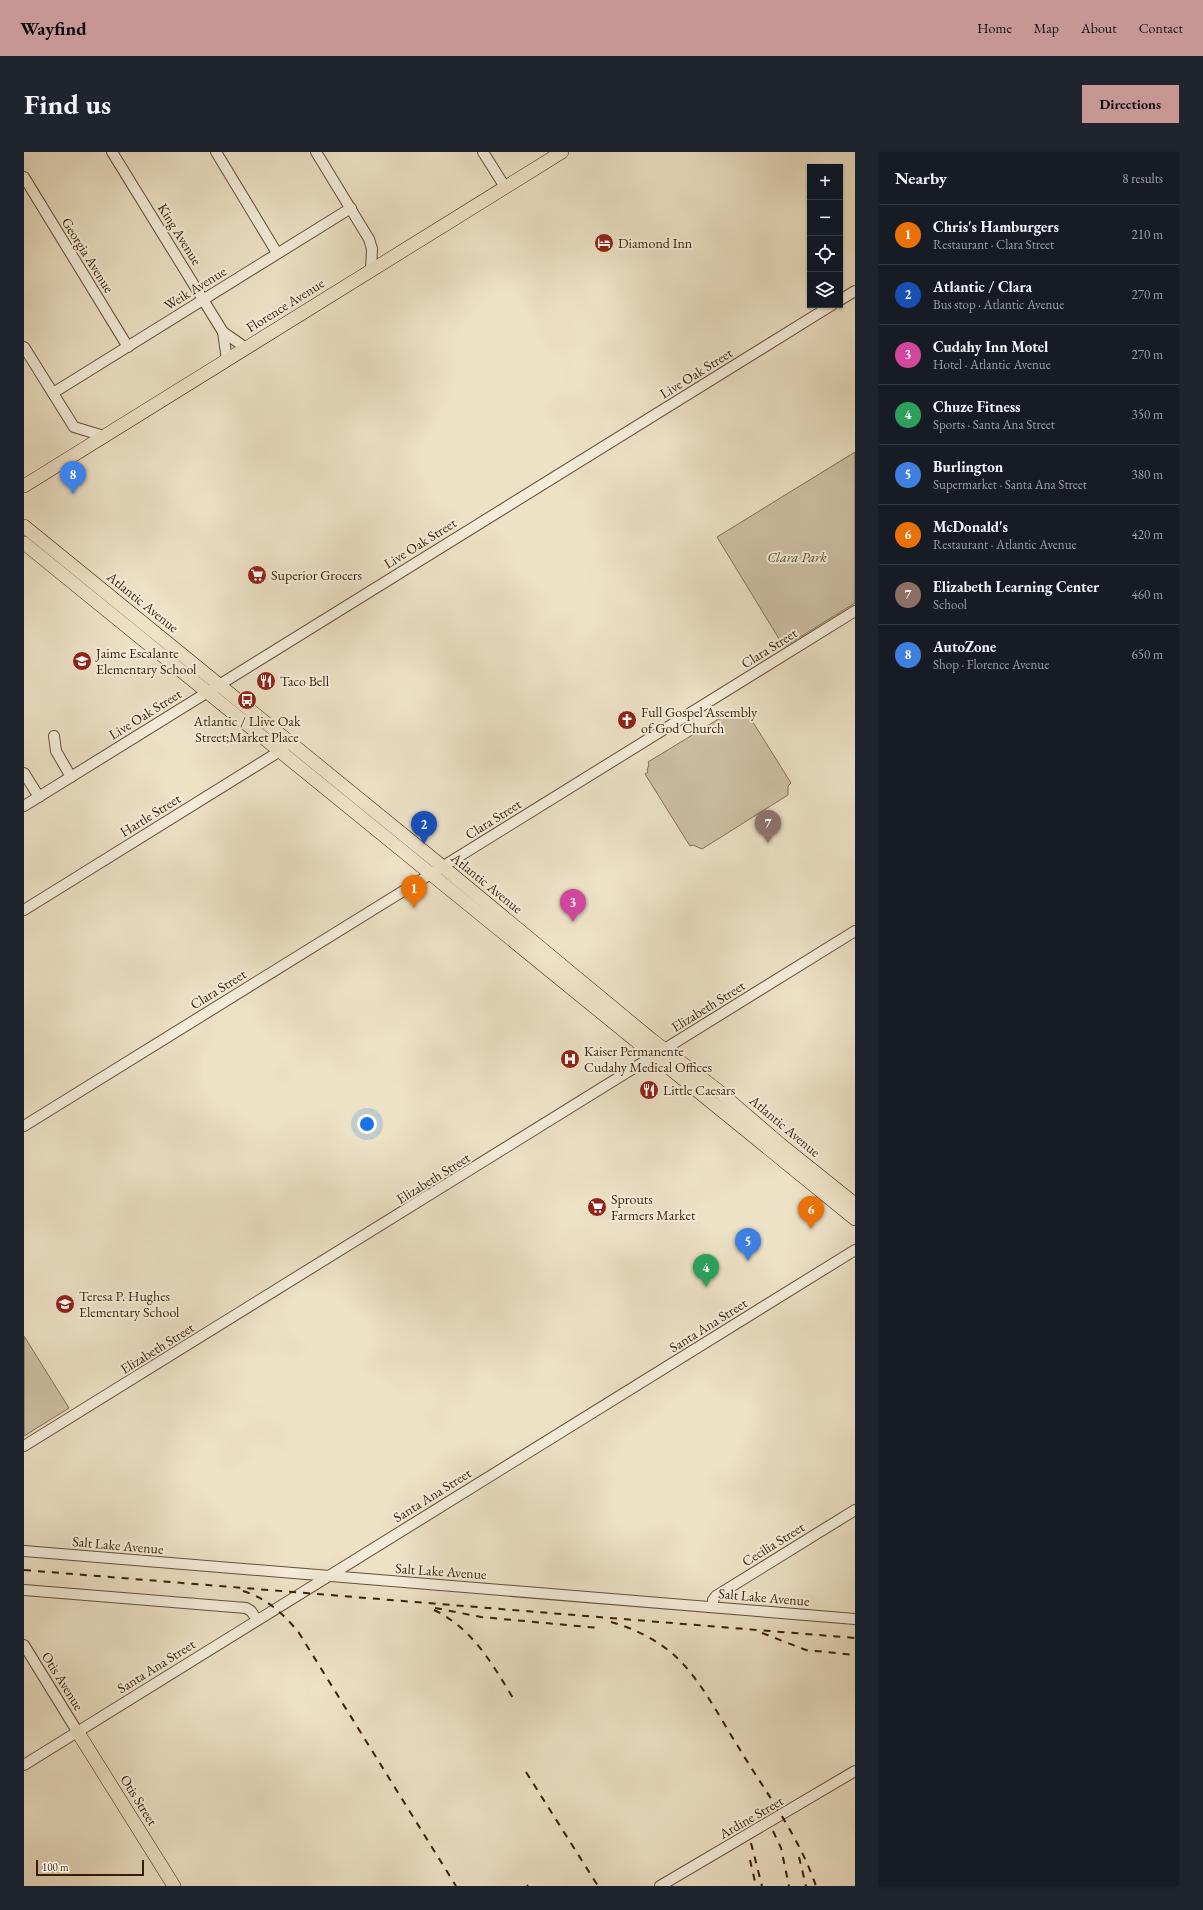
<!DOCTYPE html>
<html lang="en">
<head>
<meta charset="utf-8">
<style>
  :root { --surface:#171b24; --page:#20242c; --text:#f1f3f6; --muted:#9ea1a6; --line:#363941; --accent:#c59692 }
  body { margin:0; font-family:"EB Garamond",serif; background:var(--page); color:var(--text) }
  .controls { position:absolute; right:12px; top:12px; display:grid; overflow:hidden; border-radius:0px; box-shadow:0 1px 3px #0004 }
  .controls button { width:36px; height:36px; display:grid; place-items:center; padding:0; border:0; border-bottom:1px solid var(--line); background:var(--surface); color:var(--text); font:20px sans-serif }
  .scale { position:absolute; left:12px; bottom:10px; width:108px; box-sizing:border-box; padding-left:4px; border:2px solid #391d06; border-top:0; font-size:11px; line-height:14px; white-space:nowrap; color:#391d06; -webkit-text-stroke:3px #f3ecda; paint-order:stroke }
  .you { position:absolute; left:343px; top:972px; width:14px; height:14px; margin:-10px; border:3px solid #fff; border-radius:50%; background:#1a73e8; box-shadow:0 0 0 6px #1a73e833 }
  .badge { display:grid; place-items:center; width:26px; height:26px; border-radius:50%; background:var(--accent); color:#fff; font-size:13px; font-weight:700 }
  .pin { position:absolute; translate:-50% -33px; filter:drop-shadow(0 1px 2px #0008) }
  .pin::after { content:''; position:absolute; top:21px; width:14px; height:12px; background:inherit; clip-path:polygon(0 0,100% 0,50% 100%) }
  .list { margin:0; padding:0; list-style:none }
  h2 { display:flex; justify-content:space-between; align-items:center; height:52px; margin:0; padding:0 16px; font-size:17px }
  h2 small { font-size:13px; font-weight:400; color:var(--muted) }
  .list li { display:grid; grid-template-columns:26px 1fr auto; gap:12px; align-items:center; box-sizing:border-box; height:60px; padding:0 16px; border-top:1px solid var(--line) }
  .list b { display:block; font-size:15px; white-space:nowrap }
  .list p { margin:0; font-size:13px; white-space:nowrap; color:var(--muted) }
  .list em { font-size:13px; font-style:normal; color:var(--muted) }
  .icon { flex:none; width:22px; height:22px; fill:none; stroke:currentColor; stroke-width:2; stroke-linecap:round; stroke-linejoin:round }
  .map { position:relative; flex:none; width:831px; height:1734px; overflow:hidden; border-radius:0px }
  header { display:flex; align-items:center; gap:24px; box-sizing:border-box; height:56px; padding:0 20px; background:var(--accent); color:#111 }
  header strong { font-size:19px }
  nav { display:flex; gap:22px; margin-inline-start:auto; font-size:14px }
  .intro { display:flex; align-items:center; justify-content:space-between; box-sizing:border-box; height:96px; padding:0 24px }
  h1 { margin:0; font-size:28px }
  .button { padding:10px 18px; border-radius:0px; background:var(--accent); color:#111; font-size:14px; font-weight:700 }
  main { display:flex; gap:24px; padding:0 24px }
  aside { flex:1; background:var(--surface); border-radius:0px; box-shadow:0 1px 3px #0004 }
  .map>svg:first-child { display:block }
  .green { fill:#cec0a5; stroke:#846e56 }
  .lines { fill:none; stroke-linecap:round; stroke-linejoin:round }
  .minor-casing { stroke:#664e36; stroke-width:12 }
  .major-casing { stroke:#391d06; stroke-width:14 }
  .minor { stroke:#f3ecda; stroke-width:10 }
  .major { stroke:#ede1c6; stroke-width:13 }
  .rail { stroke:#391d06; stroke-width:2; stroke-dasharray:7 7; stroke-linecap:butt }
  .labels { text-anchor:middle; dominant-baseline:central; stroke-width:4; stroke-linejoin:round; paint-order:stroke }
  .street-label { font-size:14px; fill:#391d06; stroke:#f3ecda }
  .poi-label { font-size:14px; fill:#391d06; stroke:#f3ecda; text-anchor:start }
  .park-label { font-size:14px; font-style:italic; fill:#664e36; stroke:#f3ecda }
</style>
</head>
<body>
<header>
<strong>Wayfind</strong>
<nav><a>Home</a><a>Map</a><a>About</a><a>Contact</a></nav>
</header>
<div class="intro"><h1>Find us</h1><a class="button">Directions</a></div>
<main>
<div class="map">
<svg width="831" height="1734" viewBox="0 0 831 1734">
  <rect width="100%" height="100%" fill="#ede1c6"/>
  <filter id="stains"><feTurbulence type="fractalNoise" baseFrequency=".005" numOctaves="4"/><feColorMatrix values="0 0 0 0 .2 0 0 0 0 .09 0 0 0 0 .02 0 0 0 .5 -.17"/></filter>
  <radialGradient id="worn" r=".72"><stop offset=".6" stop-color="#630" stop-opacity="0"/><stop offset="1" stop-color="#630" stop-opacity=".3"/></radialGradient>
  <g class="green">
    <polygon points="831,300 831,451 760,495 693,385"/>
    <polygon points="711,557 713,559 717,557 722,559 767,631 764,634 764,643 678,697 669,693 666,694 621,622 624,620 623,618 625,613 624,610"/>
    <polygon points="0,1184 45,1256 0,1284"/>
  </g>
  <g class="lines">
    <defs>
      <g id="minor">
        <polyline points="88,0 199,180 203,208"/>
        <polyline points="192,0 253,101"/>
        <polyline points="292,0 345,87 348,97 347,118"/>
        <polyline points="459,0 481,35"/>
        <polyline points="0,25 104,195"/>
        <polyline points="816,148 831,139"/>
        <polyline points="199,180 222,196"/>
        <polyline points="0,195 50,275 80,284"/>
        <polyline points="29,241 327,56"/>
        <polyline points="30,584 32,599 47,625"/>
        <polyline points="0,621 15,645"/>
        <polyline points="0,654 808,153"/>
        <polyline points="0,758 256,599 261,594"/>
        <polyline points="0,974 831,459"/>
        <polyline points="0,1294 831,779"/>
        <polyline points="0,1399 831,1467"/>
        <polyline points="0,1438 222,1456 227,1459 233,1468"/>
        <polyline points="689,1455 689,1448 692,1444 831,1358"/>
        <polyline points="0,1493 53,1579"/>
        <polyline points="0,1613 831,1098"/>
        <polyline points="636,1734 831,1619"/>
      </g>
      <g id="major">
        <polyline points="0,334 538,0"/>
        <polyline points="0,374 419,715 628,888 692,937 756,992 831,1052"/>
        <polyline points="0,391 831,1067"/>
        <polyline points="53,1579 150,1734"/>
      </g>
    </defs>
    <use href="#minor" class="minor-casing"/>
    <use href="#major" class="major-casing"/>
    <use href="#minor" class="minor"/>
    <use href="#major" class="major"/>
    <g class="rail">
      <polyline points="0,1418 831,1486"/>
      <path d="M219 1439C242 1446 260 1462 275 1481L432 1734"/>
      <polyline points="411,1456 457,1465 575,1476"/>
      <path d="M410 1458C450 1477 470 1515 492 1551"/>
      <path d="M587 1470C609 1476 631 1487 649 1502 677 1527 695 1565 715 1596 742 1641 775 1684 792 1734"/>
      <polyline points="738,1481 782,1498 831,1503"/>
      <polyline points="502,1620 574,1734"/>
      <polyline points="749,1679 757,1696 765,1734"/>
      <polyline points="727,1691 738,1734"/>
      <polyline points="775,1705 782,1734"/>
      <polyline points="726,1708 732,1734"/>
      <polyline points="503,1733 504,1734"/>
    </g>
  </g>
  <defs>
    <symbol id="hotel-disc" viewBox="-11 -11 22 22"><circle r="9.5" fill="#8f2418" stroke="#f3ecda"/><path d="M-6-4.5h1.5V1H6V5H4.5V3h-9V5H-6ZM-4 0a1.8 1.8 0 1 1 3.6 0ZM.5 0V-2.5h3Q6-2.5 6 0Z" fill="#fff"/></symbol>
    <symbol id="supermarket-disc" viewBox="-11 -11 22 22"><circle r="9.5" fill="#8f2418" stroke="#f3ecda"/><path d="M-6-5.5h2.5l.6 2H6L4.5 2H-2.5L-4.4-4H-6ZM-1.5 3.2a1.3 1.3 0 1 0 .1 0ZM3 3.2a1.3 1.3 0 1 0 .1 0Z" fill="#fff"/></symbol>
    <symbol id="school-disc" viewBox="-11 -11 22 22"><circle r="9.5" fill="#8f2418" stroke="#f3ecda"/><path d="M0-5L7-2L0 1L-7-2ZM-4 1L0 2.5L4 1V4Q0 6-4 4Z" fill="#fff"/></symbol>
    <symbol id="restaurant-disc" viewBox="-11 -11 22 22"><circle r="9.5" fill="#8f2418" stroke="#f3ecda"/><path d="M-5-6h1v4h1v-4h1v4h1v-4h1v5L-1.5 .5V6h-2V.5L-5-1ZM5-6V6H3V1.5H1.5Q1.5-4 5-6Z" fill="#fff"/></symbol>
    <symbol id="bus-disc" viewBox="-11 -11 22 22"><circle r="9.5" fill="#8f2418" stroke="#f3ecda"/><path d="M-5-6H5V4H4V6H2V4H-2V6H-4V4H-5ZM-3.5-4V0h7V-4ZM-3.5 1.2v1.5H-2V1.2ZM2 1.2v1.5H3.5V1.2Z" fill="#fff"/></symbol>
    <symbol id="church-disc" viewBox="-11 -11 22 22"><circle r="9.5" fill="#8f2418" stroke="#f3ecda"/><path d="M-1.2-6h2.4v3.5h3.3v2.4h-3.3V6h-2.4V-.1h-3.3v-2.4h3.3Z" fill="#fff"/></symbol>
    <symbol id="hospital-disc" viewBox="-11 -11 22 22"><circle r="9.5" fill="#8f2418" stroke="#f3ecda"/><path d="M-5-5h3v3.5h4V-5h3V5h-3V1.5h-4V5h-3Z" fill="#fff"/></symbol>
  </defs>
  <g fill-rule="evenodd">
    <use href="#hotel-disc" x="569" y="80" width="22" height="22"/>
    <use href="#supermarket-disc" x="222" y="412" width="22" height="22"/>
    <use href="#school-disc" x="47" y="498" width="22" height="22"/>
    <use href="#restaurant-disc" x="231" y="518" width="22" height="22"/>
    <use href="#bus-disc" x="212" y="537" width="22" height="22"/>
    <use href="#church-disc" x="592" y="557" width="22" height="22"/>
    <use href="#hospital-disc" x="535" y="896" width="22" height="22"/>
    <use href="#restaurant-disc" x="614" y="927" width="22" height="22"/>
    <use href="#supermarket-disc" x="562" y="1044" width="22" height="22"/>
    <use href="#school-disc" x="30" y="1141" width="22" height="22"/>
  </g>
  <g class="labels">
    <g class="street-label">
      <text transform="translate(156 82) rotate(58)">King Avenue</text>
      <text transform="translate(64 103) rotate(58)">Georgia Avenue</text>
      <text transform="translate(171 136) rotate(-32)">Weik Avenue</text>
      <text transform="translate(261 153) rotate(-32)">Florence Avenue</text>
      <text transform="translate(672 221) rotate(-32)">Live Oak Street</text>
      <text transform="translate(396 391) rotate(-32)">Live Oak Street</text>
      <text transform="translate(119 450) rotate(39)">Atlantic Avenue</text>
      <text transform="translate(745 496) rotate(-32)">Clara Street</text>
      <text transform="translate(121 562) rotate(-32)">Live Oak Street</text>
      <text transform="translate(126 663) rotate(-32)">Hartle Street</text>
      <text transform="translate(469 667) rotate(-32)">Clara Street</text>
      <text transform="translate(463 731) rotate(39)">Atlantic Avenue</text>
      <text transform="translate(194 837) rotate(-32)">Clara Street</text>
      <text transform="translate(684 854) rotate(-32)">Elizabeth Street</text>
      <text transform="translate(761 974) rotate(40)">Atlantic Avenue</text>
      <text transform="translate(409 1026) rotate(-32)">Elizabeth Street</text>
      <text transform="translate(684 1173) rotate(-32)">Santa Ana Street</text>
      <text transform="translate(133 1196) rotate(-32)">Elizabeth Street</text>
      <text transform="translate(408 1343) rotate(-32)">Santa Ana Street</text>
      <text transform="translate(749 1392) rotate(-32)">Cecilia Street</text>
      <text transform="translate(94 1393) rotate(5)">Salt Lake Avenue</text>
      <text transform="translate(417 1419) rotate(4)">Salt Lake Avenue</text>
      <text transform="translate(740 1445) rotate(5)">Salt Lake Avenue</text>
      <text transform="translate(132 1514) rotate(-32)">Santa Ana Street</text>
      <text transform="translate(39 1529) rotate(58)">Otis Avenue</text>
      <text transform="translate(115 1648) rotate(58)">Otis Street</text>
      <text transform="translate(727 1665) rotate(-30)">Ardine Street</text>
    </g>
    <g class="poi-label">
      <text x="594" y="91">Diamond Inn</text>
      <text x="247" y="423">Superior Grocers</text>
      <text x="72" y="501">Jaime Escalante<tspan x="72" dy="16">Elementary School</tspan></text>
      <text x="256" y="529">Taco Bell</text>
      <text x="617" y="560">Full Gospel Assembly<tspan x="617" dy="16">of God Church</tspan></text>
      <text x="223" y="569" text-anchor="middle">Atlantic / Llive Oak<tspan x="223" dy="16">Street;Market Place</tspan></text>
      <text x="560" y="899">Kaiser Permanente<tspan x="560" dy="16">Cudahy Medical Offices</tspan></text>
      <text x="639" y="938">Little Caesars</text>
      <text x="587" y="1047">Sprouts<tspan x="587" dy="16">Farmers Market</tspan></text>
      <text x="55" y="1144">Teresa P. Hughes<tspan x="55" dy="16">Elementary School</tspan></text>
    </g>
    <g class="park-label">
      <text x="773" y="405">Clara Park</text>
    </g>
  </g>
  <rect width="100%" height="100%" filter="url(#stains)"/>
  <rect width="100%" height="100%" fill="url(#worn)"/>
</svg>
<div class="controls">
<button>+</button>
<button>−</button>
<button><svg class="icon" aria-label="locate" viewBox="0 0 24 24"><circle cx="12" cy="12" r="6"/><path d="M12 2v4M12 18v4M2 12h4M18 12h4"/></svg></button>
<button><svg class="icon" aria-label="layers" viewBox="0 0 24 24"><path d="M12 4l9 5-9 5-9-5zM3 14l9 5 9-5"/></svg></button>
</div>
<div class="scale">100 m</div>
<div class="you"></div>
<div class="pin badge" style="left:390px;top:756px;background:#e8710a">1</div>
<div class="pin badge" style="left:400px;top:692px;background:#1a4fb4">2</div>
<div class="pin badge" style="left:549px;top:770px;background:#d1479c">3</div>
<div class="pin badge" style="left:682px;top:1135px;background:#2e9e5b">4</div>
<div class="pin badge" style="left:724px;top:1109px;background:#3f7fe0">5</div>
<div class="pin badge" style="left:787px;top:1077px;background:#e8710a">6</div>
<div class="pin badge" style="left:744px;top:691px;background:#8d6e63">7</div>
<div class="pin badge" style="left:49px;top:342px;background:#3f7fe0">8</div>
</div>
<aside>
<h2>Nearby<small>8 results</small></h2>
<ul class="list">
<li><span class="badge" style="background:#e8710a">1</span><div><b>Chris's Hamburgers</b><p>Restaurant · Clara Street</p></div><em>210 m</em></li>
<li><span class="badge" style="background:#1a4fb4">2</span><div><b>Atlantic / Clara</b><p>Bus stop · Atlantic Avenue</p></div><em>270 m</em></li>
<li><span class="badge" style="background:#d1479c">3</span><div><b>Cudahy Inn Motel</b><p>Hotel · Atlantic Avenue</p></div><em>270 m</em></li>
<li><span class="badge" style="background:#2e9e5b">4</span><div><b>Chuze Fitness</b><p>Sports · Santa Ana Street</p></div><em>350 m</em></li>
<li><span class="badge" style="background:#3f7fe0">5</span><div><b>Burlington</b><p>Supermarket · Santa Ana Street</p></div><em>380 m</em></li>
<li><span class="badge" style="background:#e8710a">6</span><div><b>McDonald's</b><p>Restaurant · Atlantic Avenue</p></div><em>420 m</em></li>
<li><span class="badge" style="background:#8d6e63">7</span><div><b>Elizabeth Learning Center</b><p>School</p></div><em>460 m</em></li>
<li><span class="badge" style="background:#3f7fe0">8</span><div><b>AutoZone</b><p>Shop · Florence Avenue</p></div><em>650 m</em></li>
</ul>
</aside>
</main>
</body>
</html>
